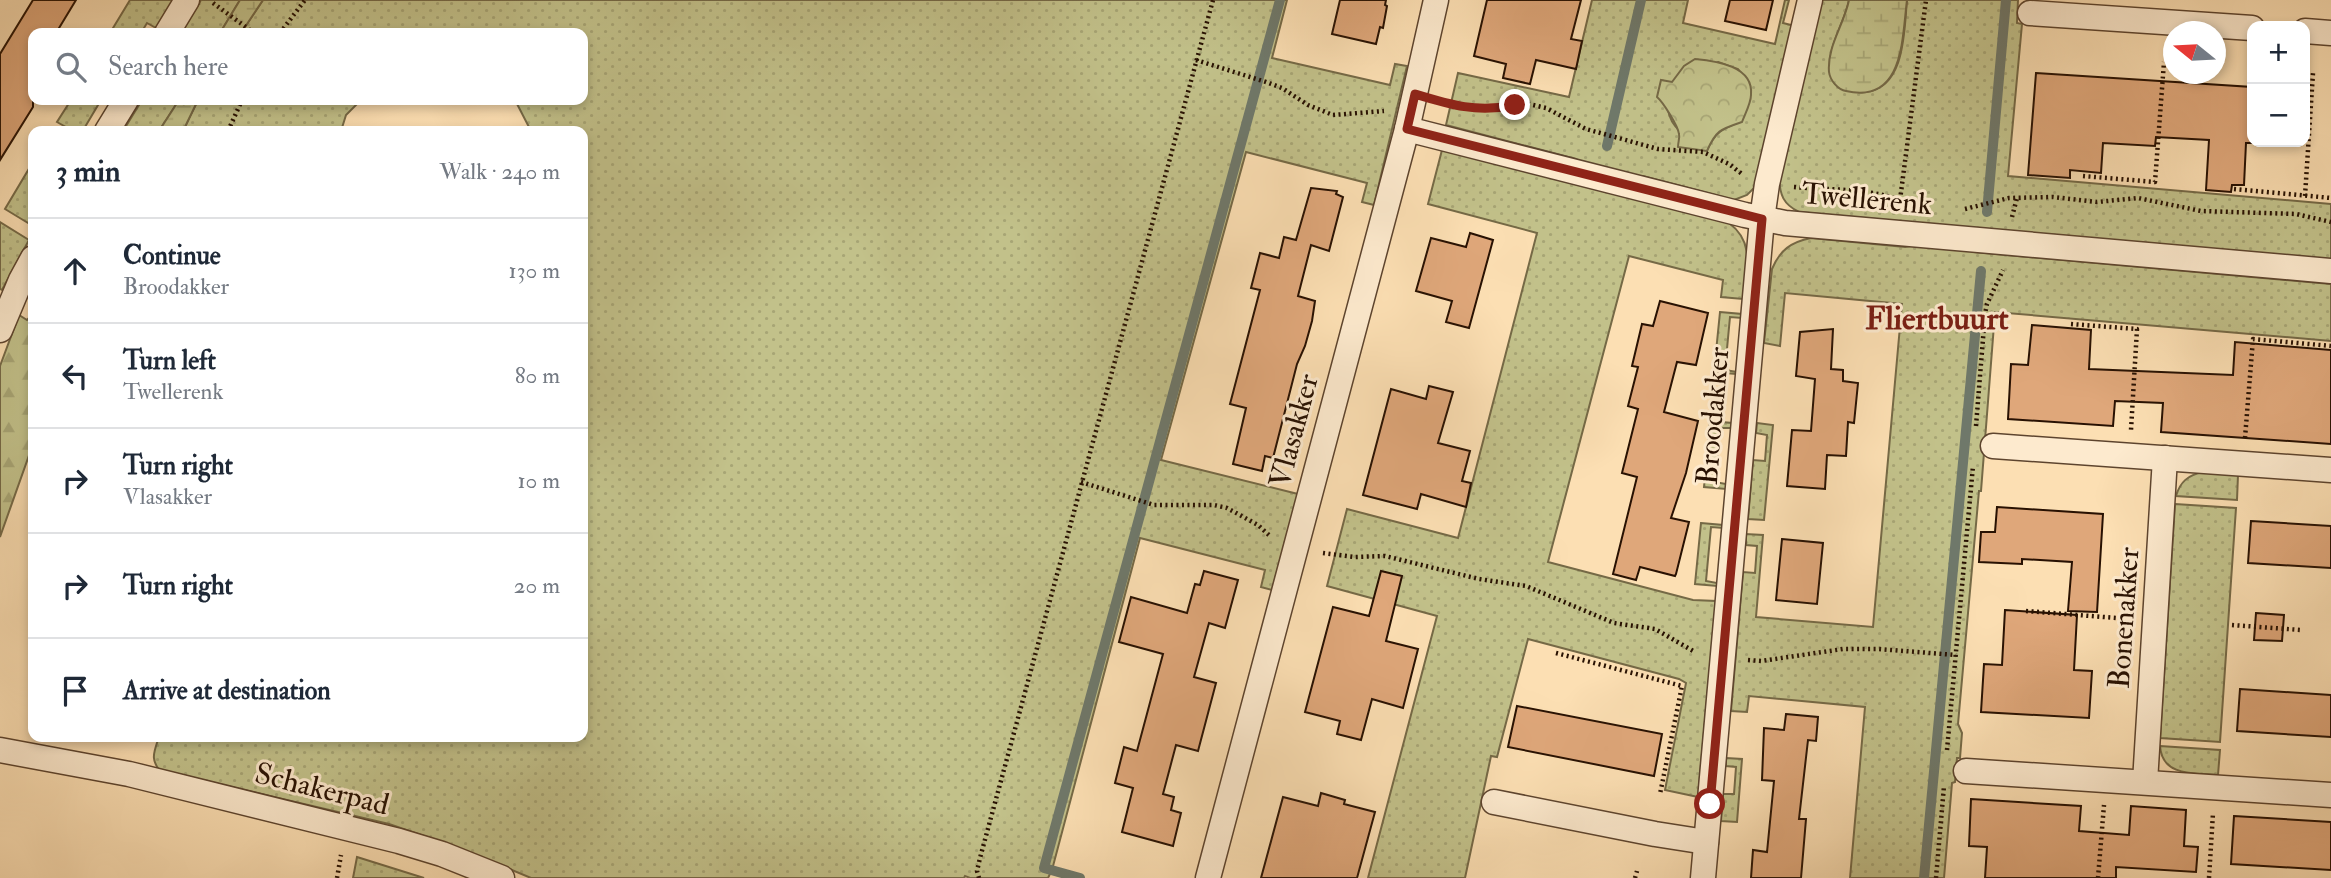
<!DOCTYPE html>
<html lang="en">
<head>
<meta charset="utf-8">
<style>
  :root { --surface:#fff; --page:#f2f2f3; --text:#1f2937; --muted:#747a83; --line:#e0e1e3 }
  body { margin:0; font-family:"IM FELL Double Pica",serif; background:var(--page); color:var(--text) }
  .controls { position:absolute; right:21px; top:21px; display:grid; overflow:hidden; border-radius:14px; box-shadow:0 4px 10px #0003 }
  .controls button { width:63px; height:63px; display:grid; place-items:center; padding:0; border:0; border-bottom:2px solid var(--line); background:var(--surface); color:var(--text); font:35px sans-serif }
  .compass { position:absolute; left:2163px; top:21px; width:63px; height:63px; border-radius:50%; background:var(--surface); box-shadow:0 4px 10px #0003; rotate:288deg }
  .stop { position:absolute; width:21px; height:21px; margin:-16px; border:5px solid #8f2418; border-radius:50%; background:#fff }
  .stop.end { background:#8f2418; border-color:#fff; box-shadow:0 2px 7px #0008 }
  .list { margin:0; padding:0; list-style:none }
  h2 { display:flex; justify-content:space-between; align-items:center; height:91px; margin:0; padding:0 28px; font-size:30px }
  h2 small { font-size:23px; font-weight:400; color:var(--muted) }
  .list li { display:grid; grid-template-columns:46px 1fr auto; gap:21px; align-items:center; box-sizing:border-box; height:105px; padding:0 28px; border-top:2px solid var(--line) }
  .list b { display:block; font-size:26px; white-space:nowrap }
  .list p { margin:0; font-size:23px; white-space:nowrap; color:var(--muted) }
  .list em { font-size:23px; font-style:normal; color:var(--muted) }
  .icon { flex:none; width:38px; height:38px; fill:none; stroke:currentColor; stroke-width:2; stroke-linecap:round; stroke-linejoin:round }
  .map { position:relative; flex:none; width:2331px; height:878px; overflow:hidden }
  .search { position:absolute; background:var(--surface); box-shadow:0 4px 10px #0003; left:28px; top:28px; width:560px; height:77px; display:flex; align-items:center; gap:18px; box-sizing:border-box; padding:0 24px; border-radius:14px; color:var(--muted); font-size:26px }
  .panel { position:absolute; background:var(--surface); box-shadow:0 4px 10px #0003; left:28px; top:126px; width:560px; height:616px; border-radius:14px }
  .map>svg:first-child { display:block }
  .grass { fill:url(#grass-dots); stroke:#756946; stroke-width:2; fill-rule:evenodd }
  .forest { fill:url(#forest-firs); stroke:#756946; stroke-width:2 }
  .wetland { fill:url(#wetland-marsh); stroke:#756946; stroke-width:2 }
  .park { fill:url(#park-crowns); stroke:#756946; stroke-width:2 }
  .lines { fill:none; stroke-linecap:round; stroke-linejoin:round }
  .stream { stroke:#6f786a; stroke-width:10 }
  .building { fill:#dfa77a; stroke:#281102; stroke-width:2 }
  .minor-casing { stroke:#5d442e; stroke-width:27 }
  .path { stroke:#281102; stroke-width:4.5; stroke-dasharray:2 3.5; stroke-linecap:butt }
  .minor { stroke:#fdeace; stroke-width:24 }
  .route { stroke:#8f2418; stroke-width:9 }
  .labels { text-anchor:middle; dominant-baseline:central; stroke-width:6; stroke-linejoin:round; paint-order:stroke }
  .street-label { font-size:30px; fill:#281102; stroke:#fdeace }
  .neighbourhood-label { font-size:32px; font-weight:bold; fill:#7a1f14; stroke:#fdeace }
</style>
</head>
<body>
<div class="map">
<svg width="2331" height="878" viewBox="0 0 2331 878">
  <defs>
    <pattern id="grass-dots" width="8" height="8" patternUnits="userSpaceOnUse" patternTransform="scale(1.75)"><rect width="8" height="8" fill="#c2c18a"/><path d="M2 2h.1M6 6h.1" fill="none" stroke="#a7a575" stroke-width="1.8" stroke-linecap="round"/></pattern>
    <pattern id="forest-firs" width="22" height="20" patternUnits="userSpaceOnUse" patternTransform="scale(1.75)"><rect width="22" height="20" fill="#c2c18a"/><path d="M5 1l3.5 6h-7zM16 11l3.5 6h-7z" fill="#a7a575"/></pattern>
    <pattern id="wetland-marsh" width="20" height="14" patternUnits="userSpaceOnUse" patternTransform="scale(1.75)"><rect width="20" height="14" fill="#c2c18a"/><path d="M1 5h8M5 5V1M11 12h8M15 12V8" fill="none" stroke="#a7a575"/></pattern>
    <pattern id="park-crowns" width="20" height="18" patternUnits="userSpaceOnUse" patternTransform="scale(1.75)"><rect width="20" height="18" fill="#c2c18a"/><path d="M2 6a3 3 0 1 1 6 0M12 15a3 3 0 1 1 6 0" fill="none" stroke="#a7a575"/></pattern>
  </defs>
  <rect width="100%" height="100%" fill="#fcdfb3"/>
  <filter id="stains"><feTurbulence type="fractalNoise" baseFrequency=".00286" numOctaves="4"/><feColorMatrix values="0 0 0 0 .2 0 0 0 0 .09 0 0 0 0 .02 0 0 0 .5 -.17"/></filter>
  <radialGradient id="worn" r=".72"><stop offset=".6" stop-color="#630" stop-opacity="0"/><stop offset="1" stop-color="#630" stop-opacity=".3"/></radialGradient>
  <g class="grass">
    <polygon points="130,0 174,0 156,28 147,23 141,33 110,33"/>
    <polygon points="201,0 240,0 220,33 181,33"/>
    <path d="M263 0H1287L1272 58 1390 85 1395 64 1407 66 1374 205 1362 202 1367 183 1246 152 1161 460 1298 494 1272 590 1261 587 1265 570 1140 538 1052 870 1048 878H970L965 876 964 878H531L459 848 389 824 181 775H163C150 760 153 754 159 737H583V244L585 239 583 235V131H531L515 100H583V33H241Z"/>
    <path d="M1592 0H1688L1683 23 1775 44 1785 0H1789L1783 23 1795 26 1757 185 1747 195 1734 200 1643 176C1622 177 1594 170 1576 159L1446 125 1458 73 1569 97ZM1718 62 1738 69 1749 83 1742 121C1722 129 1716 131 1707 150 1685 136 1662 125 1669 94 1671 88 1671 84 1675 79Z"/>
    <path d="M1820 0H1849C1844 27 1819 57 1835 84 1845 88 1856 94 1866 92 1906 87 1904 29 1907 0H2018L2017 23 2022 24 2008 176 2331 204V260L1799 212C1783 204 1780 195 1779 178Z"/>
    <polygon points="71,100 101,100 85,127 90,131 73,131 57,122"/>
    <polygon points="142,100 179,100 159,131 123,131"/>
    <polygon points="198,100 361,100 346,115 341,131 183,131"/>
    <path d="M1442 150 1729 223C1756 243 1746 270 1743 299L1721 297 1723 280 1629 256 1548 562 1693 600 1716 601 1698 797 1665 790 1686 683 1679 679 1528 639 1497 757 1491 756 1465 878H1368L1437 616 1327 586 1347 509 1458 538 1537 233 1428 204Z"/>
    <polygon points="33,162 33,215 28,223 5,209"/>
    <polygon points="0,222 29,240 2,290 0,289"/>
    <path d="M1811 238 1905 247C1926 242 1954 245 1974 252L2331 284V341L1995 312 1981 491H1979L1958 724 1962 733 1960 758H1957L1955 782 1952 783 1944 878H1850L1865 707 1749 696 1747 712 1731 711 1743 572 1755 573 1757 546 1746 545V534L1763 535 1756 617 1873 627 1902 304 1785 293 1780 346 1764 343 1772 269C1780 250 1791 242 1811 238Z"/>
    <polygon points="1720,312 1742,314 1742,318 1730,317 1725,370 1737,372 1736,374 1714,372"/>
    <polygon points="1710,421 1732,423 1731,428 1720,428 1715,482 1726,484 1726,489 1704,487"/>
    <polygon points="1757,423 1773,425 1764,520 1748,519 1753,460 1765,461 1767,435 1756,433"/>
    <path d="M2203 472 2238 475 2237 500 2176 496C2180 482 2188 475 2203 472Z"/>
    <polygon points="2175,504 2236,508 2220,742 2160,738"/>
    <polygon points="1701,523 1723,525 1723,528 1711,527 1706,581 1717,583 1717,586 1695,584"/>
    <path d="M2160 746 2220 750 2218 775C2195 773 2162 777 2160 746Z"/>
    <polygon points="1726,758 1742,759 1737,822 1721,821 1723,794 1734,794 1736,767 1726,766"/>
    <polygon points="357,857 424,878 353,878"/>
  </g>
  <polygon class="forest" points="33,314 33,444 0,537 0,366 19,315 27,320"/>
  <g class="wetland">
    <polygon points="240,0 263,0 241,33 220,33"/>
    <path d="M1849 0H1907C1902 39 1904 104 1846 91 1838 90 1830 80 1829 72 1827 46 1844 25 1849 0Z"/>
    <polygon points="179,100 198,100 183,131 159,131"/>
  </g>
  <path class="park" d="M1695 59C1716 61 1754 66 1751 95 1751 103 1745 114 1742 122 1721 129 1716 130 1707 151L1678 147C1678 142 1680 138 1679 134 1678 126 1663 102 1657 97L1661 80 1672 82 1684 66Z"/>
  <g class="lines">
    <g class="stream">
      <polyline points="1607,146 1641,0"/>
      <polyline points="1987,212 2006,0"/>
      <polyline points="1080,878 1044,868 1280,0"/>
      <polyline points="1924,878 1981,271"/>
    </g>
  </g>
  <g class="building">
    <polygon points="33,0 76,0 56,33 33,33 33,107 0,160 0,54"/>
    <polygon points="1340,0 1386,0 1385,5 1387,6 1383,28 1380,27 1376,44 1332,34"/>
    <polygon points="1487,0 1581,0 1571,39 1582,41 1576,69 1536,60 1530,84 1503,78 1506,64 1474,56"/>
    <polygon points="1730,0 1773,0 1766,30 1725,21"/>
    <polygon points="2036,73 2252,87 2252,143 2246,143 2244,185 2232,185 2231,192 2206,190 2209,140 2156,137 2155,146 2103,143 2101,173 2070,170 2070,178 2028,175"/>
    <polygon points="1311,188 1337,191 1336,194 1343,197 1329,251 1311,245 1298,296 1315,301 1312,321 1305,346 1297,364 1273,458 1265,456 1262,471 1233,464 1246,408 1230,404 1260,290 1251,288 1260,253 1279,258 1284,237 1296,240"/>
    <polygon points="1470,233 1493,240 1469,328 1446,322 1452,301 1416,291 1431,238 1466,247"/>
    <polygon points="1660,301 1708,313 1696,365 1677,362 1664,412 1698,421 1686,473 1671,518 1689,522 1676,574 1675,576 1640,567 1636,580 1613,574 1637,477 1622,473 1638,409 1628,406 1638,367 1632,366 1642,324 1653,326"/>
    <polygon points="2032,325 2091,330 2089,369 2233,375 2235,342 2331,350 2331,444 2161,432 2163,403 2115,401 2113,426 2008,419 2011,364 2028,365"/>
    <polygon points="1833,329 1831,369 1843,370 1843,381 1858,383 1854,423 1848,422 1846,456 1827,455 1825,489 1787,486 1792,430 1811,431 1815,379 1796,376 1800,332"/>
    <polygon points="1429,386 1453,392 1438,443 1470,451 1462,481 1471,483 1466,507 1421,494 1417,509 1363,495 1391,389 1426,399"/>
    <polygon points="1997,507 2103,514 2097,612 2068,611 2072,562 2022,559 2022,564 1979,562 1981,532 1995,532"/>
    <polygon points="2251,521 2331,526 2331,568 2248,563"/>
    <polygon points="1782,539 1823,543 1817,604 1776,600"/>
    <polygon points="1204,571 1238,580 1225,628 1209,623 1194,677 1216,683 1198,751 1176,745 1163,794 1174,797 1171,810 1181,813 1173,846 1122,832 1133,788 1115,783 1124,747 1137,751 1163,654 1119,642 1131,597 1187,613 1195,584 1200,585"/>
    <polygon points="1381,571 1402,576 1386,641 1418,649 1403,708 1372,699 1361,740 1337,734 1340,721 1305,712 1333,607 1369,616"/>
    <polygon points="2005,610 2077,615 2074,670 2092,671 2089,718 1981,712 1984,664 2002,665"/>
    <polygon points="2256,613 2284,615 2282,641 2254,640"/>
    <polygon points="2240,689 2331,695 2331,737 2237,731"/>
    <polygon points="1517,706 1662,734 1654,776 1508,747"/>
    <polygon points="1786,714 1818,717 1816,741 1808,740 1799,819 1806,819 1801,878 1751,878 1753,850 1767,852 1774,781 1762,780 1764,728 1784,730"/>
    <polygon points="1321,793 1345,800 1344,804 1375,812 1357,878 1261,878 1283,797 1318,806"/>
    <polygon points="1971,799 2081,806 2079,831 2129,835 2131,806 2186,810 2184,846 2198,847 2196,872 2116,867 2116,878 1985,878 1987,847 1969,846"/>
    <polygon points="2234,816 2331,822 2331,870 2231,864"/>
  </g>
  <g class="lines">
    <defs>
      <g id="minor">
        <polyline points="2030,13 2252,28"/>
        <polyline points="2305,31 2331,33"/>
        <polyline points="167,33 187,0"/>
        <polyline points="1407,129 1745,215 1785,223 2331,271"/>
        <polyline points="107,131 126,100"/>
        <polyline points="0,330 21,280 33,258"/>
        <polyline points="1993,446 2331,470"/>
        <polyline points="0,750 129,774 399,841 442,854 502,878"/>
        <polyline points="1966,771 2331,795"/>
        <polyline points="2145,782 2165,458"/>
        <polyline points="1494,802 1655,834 1706,842"/>
        <polyline points="1208,878 1407,129 1436,0"/>
        <polyline points="1703,878 1762,219 1767,184 1810,0"/>
      </g>
    </defs>
    <use href="#minor" class="minor-casing"/>
    <g class="path">
      <polyline points="213,3 254,33"/>
      <polyline points="280,33 305,0"/>
      <polyline points="1196,60 1266,82 1282,88 1308,105 1333,115 1384,111"/>
      <polyline points="1441,102 1471,109 1495,109 1529,104 1546,108 1586,129 1658,149 1703,152 1729,164 1742,174"/>
      <polyline points="228,131 242,100"/>
      <polyline points="2083,176 2155,182 2164,62"/>
      <path d="M1794 187C1829 190 1878 188 1909 204"/>
      <polyline points="2234,189 2331,198"/>
      <polyline points="2305,196 2313,73"/>
      <polyline points="1900,200 1926,0"/>
      <polyline points="1965,209 2009,198 2053,197 2097,202 2138,198 2201,211 2296,214 2331,222"/>
      <polyline points="2012,217 2017,198"/>
      <polyline points="2071,324 2137,329 2131,430"/>
      <polyline points="1976,426 1985,314 1987,304 2003,270"/>
      <polyline points="2245,438 2253,339 2331,346"/>
      <polyline points="1081,482 1154,505 1214,505 1227,508 1258,525 1271,537"/>
      <polyline points="1323,553 1355,557 1385,556 1479,579 1526,586 1614,623 1655,629 1695,652"/>
      <polyline points="2026,611 2130,619"/>
      <polyline points="2232,625 2301,630"/>
      <polyline points="1556,653 1682,686 1660,794"/>
      <polyline points="1748,660 1761,661 1843,649 1878,649 1956,655"/>
      <polyline points="1947,750 1973,466"/>
      <polyline points="337,878 341,855"/>
      <polyline points="979,878 977,871 980,858 1213,0"/>
      <polyline points="1635,878 1637,871"/>
      <polyline points="1936,878 1944,786"/>
      <polyline points="2098,878 2104,805"/>
      <polyline points="2209,878 2213,813"/>
    </g>
    <use href="#minor" class="minor"/>
  </g>
  <g class="lines">
    <path class="route" d="M1515 105C1477 113 1451 105 1415 94L1407 129 1762 219 1710 804"/>
  </g>
  <g class="labels">
    <g class="street-label">
      <text transform="translate(1867 199) rotate(5)">Twellerenk</text>
      <text transform="translate(1713 416) rotate(-85)">Broodakker</text>
      <text transform="translate(1294 431) rotate(-75)">Vlasakker</text>
      <text transform="translate(2124 618) rotate(-86)">Bonenakker</text>
      <text transform="translate(322 789) rotate(14)">Schakerpad</text>
    </g>
    <g class="neighbourhood-label">
      <text x="1937" y="319">Fliertbuurt</text>
    </g>
  </g>
  <rect width="100%" height="100%" filter="url(#stains)"/>
  <rect width="100%" height="100%" fill="url(#worn)"/>
</svg>
<div class="controls">
<button>+</button>
<button>−</button>
</div>
<svg class="compass" viewBox="-18 -18 36 36"><path d="M0-13l5 13h-10z" fill="#e53935"/><path d="M0 13l5-13h-10z" fill="#747a83"/></svg>
<div class="stop" style="left:1710px;top:804px"></div>
<div class="stop end" style="left:1515px;top:105px"></div>
<div class="search"><svg class="icon" aria-label="search" viewBox="0 0 24 24"><circle cx="10" cy="10" r="6"/><path d="M15 15l6 6"/></svg>Search here</div>
<section class="panel">
<h2>3 min<small>Walk · 240 m</small></h2>
<ul class="list">
<li><svg class="icon" aria-label="ahead" viewBox="0 0 24 24"><path d="M12 20V5M6 11l6-6 6 6"/></svg><div><b>Continue</b><p>Broodakker</p></div><em>130 m</em></li>
<li><svg class="icon" aria-label="left" viewBox="0 0 24 24"><path d="M17 20v-9H6M10 6l-5 5 5 5"/></svg><div><b>Turn left</b><p>Twellerenk</p></div><em>80 m</em></li>
<li><svg class="icon" aria-label="right" viewBox="0 0 24 24"><path d="M7 20v-9h11M14 6l5 5-5 5"/></svg><div><b>Turn right</b><p>Vlasakker</p></div><em>10 m</em></li>
<li><svg class="icon" aria-label="right" viewBox="0 0 24 24"><path d="M7 20v-9h11M14 6l5 5-5 5"/></svg><div><b>Turn right</b></div><em>20 m</em></li>
<li><svg class="icon" aria-label="arrive" viewBox="0 0 24 24"><path d="M6 21V4h12l-3 4 3 4H6"/></svg><div><b>Arrive at destination</b></div></li>
</ul>
</section>
</div>
</body>
</html>
